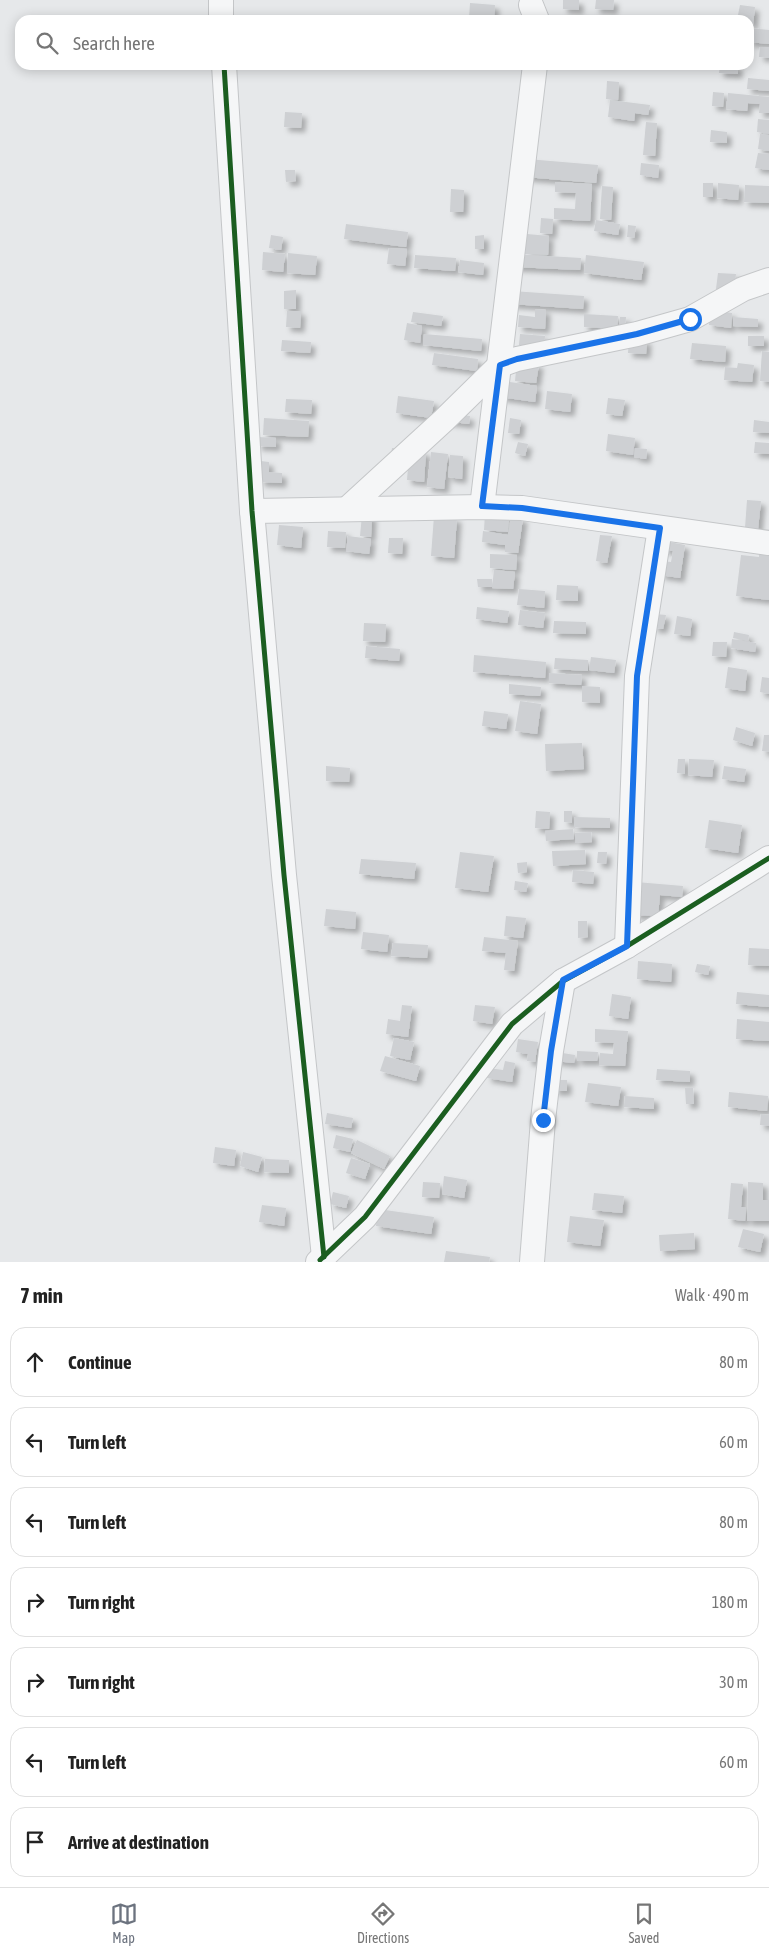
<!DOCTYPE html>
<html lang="en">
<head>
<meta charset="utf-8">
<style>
  :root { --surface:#fff; --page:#f2f2f2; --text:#222; --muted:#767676; --line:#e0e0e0; --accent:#6c737f }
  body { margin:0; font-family:"Asap Condensed",sans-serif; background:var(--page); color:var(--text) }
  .stop { position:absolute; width:15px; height:15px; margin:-11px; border:4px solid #1a73e8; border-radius:50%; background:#fff }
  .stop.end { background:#1a73e8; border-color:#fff; box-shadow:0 1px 5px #0008 }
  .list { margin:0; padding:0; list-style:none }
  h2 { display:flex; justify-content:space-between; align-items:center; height:65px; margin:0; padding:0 20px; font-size:21px }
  h2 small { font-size:16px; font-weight:400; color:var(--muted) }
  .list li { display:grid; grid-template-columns:32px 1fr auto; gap:15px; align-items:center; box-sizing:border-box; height:70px; margin:0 10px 10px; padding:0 10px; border:1px solid var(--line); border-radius:15px }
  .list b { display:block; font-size:19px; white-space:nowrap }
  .list em { font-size:16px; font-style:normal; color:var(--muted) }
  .icon { flex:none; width:28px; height:28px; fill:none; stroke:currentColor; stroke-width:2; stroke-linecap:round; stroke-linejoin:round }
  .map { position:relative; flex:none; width:769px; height:1262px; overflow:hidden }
  .search { position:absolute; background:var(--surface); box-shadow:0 2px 12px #0003; left:15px; right:15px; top:15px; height:55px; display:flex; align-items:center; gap:12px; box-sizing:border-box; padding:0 18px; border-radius:15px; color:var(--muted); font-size:19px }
  .sheet { height:625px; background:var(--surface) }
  nav { display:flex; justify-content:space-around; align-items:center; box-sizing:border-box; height:70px; border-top:1px solid var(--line); background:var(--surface); font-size:14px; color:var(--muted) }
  nav a { display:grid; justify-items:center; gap:2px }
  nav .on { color:var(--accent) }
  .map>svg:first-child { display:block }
  .building { fill:#ced0d3; filter:url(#shadow) }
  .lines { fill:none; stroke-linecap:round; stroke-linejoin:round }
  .minor-casing { stroke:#c4c6c8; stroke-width:26 }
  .minor { stroke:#f5f6f7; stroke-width:24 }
  .cycleway-casing { stroke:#f4f6f9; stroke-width:8 }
  .cycleway { stroke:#1b5e20; stroke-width:5 }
  .route { stroke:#1a73e8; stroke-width:6 }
</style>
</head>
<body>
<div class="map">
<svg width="769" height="1262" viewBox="0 0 769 1262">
  <defs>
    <filter id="shadow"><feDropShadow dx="4.5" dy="4.5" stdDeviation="2.5" flood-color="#0004"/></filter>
  </defs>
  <rect width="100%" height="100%" fill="#e6e8ea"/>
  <g class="building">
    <polygon points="563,0 579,0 579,10 563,9"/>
    <polygon points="596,0 614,0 613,10 595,9"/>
    <polygon points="470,3 495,5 494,20 469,19"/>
    <polygon points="740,5 755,7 753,25 749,24 749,20 737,20"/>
    <polygon points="749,28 769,30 769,44 749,42"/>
    <polygon points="760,47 769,47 769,58 759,57"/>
    <polygon points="720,65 738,65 738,74 719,73"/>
    <polygon points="748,78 769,80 769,91 747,89"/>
    <polygon points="607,81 619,82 618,100 606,99"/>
    <polygon points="713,92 724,93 723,107 712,106"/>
    <polygon points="728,93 769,97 769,113 759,113 760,104 748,103 747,111 726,109"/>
    <polygon points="610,100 650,105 648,115 635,113 634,121 608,117"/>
    <polygon points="285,112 302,113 301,128 284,127"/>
    <polygon points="758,119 769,120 769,134 757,132"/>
    <polygon points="646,122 657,123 655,156 643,155"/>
    <polygon points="711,130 727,132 727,143 710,142"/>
    <polygon points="760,134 769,135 769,151 758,149"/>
    <polygon points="758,153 769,154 769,170 755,168"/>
    <polygon points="527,159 598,165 596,183 525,177"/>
    <polygon points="641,163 659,165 658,178 640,175"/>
    <polygon points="285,170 295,170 296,181 286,182"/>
    <polygon points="555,182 592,184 590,221 554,219 554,208 575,209 576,193 555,192"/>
    <rect x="703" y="183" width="10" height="14"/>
    <polygon points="718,183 739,185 738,200 717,198"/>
    <polygon points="745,185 769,186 769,203 744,202"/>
    <polygon points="602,186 613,187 611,220 600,219"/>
    <polygon points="451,189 464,190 463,212 450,212"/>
    <polygon points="541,218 553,219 552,234 540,233"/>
    <polygon points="596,220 620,224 618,235 594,231"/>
    <polygon points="346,224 408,232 406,247 344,239"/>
    <polygon points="628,225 636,226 634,238 627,237"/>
    <polygon points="527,234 549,236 548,255 525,254"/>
    <polygon points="271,235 283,237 281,250 269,248"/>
    <polygon points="484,235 484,249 475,249 475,236"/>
    <polygon points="389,248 407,249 405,266 387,264"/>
    <polygon points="263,252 285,254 283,272 262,270"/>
    <polygon points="288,253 317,256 315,275 287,273"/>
    <polygon points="514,254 581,258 580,270 513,267"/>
    <polygon points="415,255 456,258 455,271 414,268"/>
    <polygon points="586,255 644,262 641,280 584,273"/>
    <polygon points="460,260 484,263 483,275 458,272"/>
    <polygon points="718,273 736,274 734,290 716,289"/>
    <polygon points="296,290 296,309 284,309 284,291"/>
    <polygon points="512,291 584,296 583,309 511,304"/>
    <polygon points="535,309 546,310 545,329 518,327 519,315 535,317"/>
    <polygon points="711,310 732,313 731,328 709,325"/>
    <polygon points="287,311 301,311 300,328 286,327"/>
    <polygon points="413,312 443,316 441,326 411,322"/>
    <polygon points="584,314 618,316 617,329 584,327"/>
    <polygon points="620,317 626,317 625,329 619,328"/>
    <polygon points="733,317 758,319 758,327 733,326"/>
    <polygon points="407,323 422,326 420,343 404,340"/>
    <polygon points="424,334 482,339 481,351 423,345"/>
    <polygon points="520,334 545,336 544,347 519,345"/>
    <rect x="748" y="336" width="16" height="10"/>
    <polygon points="629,339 647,340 646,354 628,353"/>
    <polygon points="282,340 311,342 310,353 281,351"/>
    <polygon points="692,343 726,346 725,362 690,359"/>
    <polygon points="762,351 769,352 769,382 760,381"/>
    <polygon points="434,353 478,359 477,371 432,365"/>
    <polygon points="517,361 539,364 536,383 515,381"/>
    <polygon points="738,363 754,365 752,382 724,380 725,367 737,368"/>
    <polygon points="503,381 537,386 535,402 500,397"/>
    <polygon points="547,391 572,394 570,412 545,409"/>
    <polygon points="398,396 434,401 431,418 396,413"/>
    <polygon points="608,398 625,400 622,416 606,414"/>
    <polygon points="286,399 312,400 311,414 285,412"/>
    <polygon points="437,412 470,416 469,424 436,420"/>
    <polygon points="264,418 309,421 308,437 263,435"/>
    <polygon points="510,418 521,420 519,434 508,433"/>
    <polygon points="754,420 769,422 769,433 753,432"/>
    <polygon points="608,434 635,438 633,455 606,451"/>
    <polygon points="258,437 276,438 276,447 257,446"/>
    <polygon points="518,442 528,444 525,456 515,453"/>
    <polygon points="755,442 769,443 769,454 754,453"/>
    <polygon points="392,448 426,452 424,482 407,480 409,455 390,462"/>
    <polygon points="635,448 647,449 646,459 634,457"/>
    <polygon points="431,452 448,454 444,489 427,487"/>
    <polygon points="450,455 463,456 462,479 448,477"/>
    <polygon points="261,461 269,462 269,472 282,473 282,483 260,482"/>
    <polygon points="747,500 761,501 758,529 745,528"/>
    <polygon points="485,513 509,516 508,532 484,530"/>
    <polygon points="362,515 372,515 371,537 360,536"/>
    <polygon points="434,516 457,518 454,558 431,556"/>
    <polygon points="511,516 523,518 518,553 505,552 505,545 482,542 483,531 508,535"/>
    <polygon points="279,525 303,527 301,548 277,545"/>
    <polygon points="328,531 346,532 345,548 327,547"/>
    <polygon points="600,535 612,536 607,563 596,561"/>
    <polygon points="348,536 371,539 369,554 346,551"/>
    <polygon points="389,538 403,538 402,554 388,553"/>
    <polygon points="664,541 685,545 680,578 660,575 662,561 671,562 673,551 663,550"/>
    <polygon points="759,548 769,549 769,600 736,596 741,555 759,557"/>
    <polygon points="490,554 517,555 516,570 490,568"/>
    <polygon points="494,570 515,572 513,589 492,588"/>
    <polygon points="477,579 492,579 492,587 478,587"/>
    <polygon points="557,585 578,586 578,601 556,600"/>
    <polygon points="519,589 545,591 544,608 517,605"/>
    <polygon points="477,607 509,611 507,623 476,619"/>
    <polygon points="520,610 545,613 543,628 518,625"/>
    <polygon points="655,614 666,615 663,629 653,628"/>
    <polygon points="677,616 692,619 690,636 674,634"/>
    <polygon points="554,621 586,622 586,634 553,633"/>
    <polygon points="364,623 386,624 385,642 363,641"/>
    <polygon points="734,632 749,635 748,641 733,638"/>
    <polygon points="732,639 756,643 755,652 731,648"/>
    <polygon points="713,642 727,642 726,657 712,656"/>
    <polygon points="366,646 400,649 399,661 365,658"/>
    <polygon points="474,655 546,662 545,678 473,672"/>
    <polygon points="591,657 616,660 614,673 589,670"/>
    <polygon points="555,658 588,660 588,671 554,669"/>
    <polygon points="728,667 747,670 745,691 725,688"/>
    <polygon points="549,673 582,675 581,685 549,683"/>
    <polygon points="762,677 769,678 769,694 760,692"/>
    <polygon points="509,684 541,687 540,696 509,694"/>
    <polygon points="582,686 600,687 600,703 582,702"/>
    <polygon points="520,701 541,704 537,734 515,731"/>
    <polygon points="484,711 508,714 506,729 482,726"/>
    <polygon points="736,727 755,733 752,746 733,740"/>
    <polygon points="764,735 769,735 769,752 762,751"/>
    <polygon points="582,743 584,769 546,771 545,744"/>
    <polygon points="678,759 685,759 685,774 677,773"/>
    <polygon points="689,759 714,760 712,777 688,775"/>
    <polygon points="326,766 350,768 349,782 326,781"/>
    <polygon points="724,766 746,769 744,782 722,779"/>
    <polygon points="536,811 550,812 549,829 535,828"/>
    <polygon points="564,811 572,811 572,823 564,822"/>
    <polygon points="575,817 610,818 610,828 574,827"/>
    <polygon points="709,820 742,825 738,853 705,848"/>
    <polygon points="573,829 574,839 546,841 545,831"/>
    <polygon points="591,832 592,842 576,843 575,833"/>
    <polygon points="585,850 586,864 553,866 552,851"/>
    <polygon points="460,852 494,856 488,892 455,888"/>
    <polygon points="598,852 607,852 606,864 597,863"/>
    <polygon points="361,859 416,863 414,879 359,874"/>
    <polygon points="527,862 527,872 518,873 517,863"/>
    <polygon points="573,870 594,872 593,884 572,882"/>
    <polygon points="515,881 528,883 526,892 514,890"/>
    <polygon points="636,882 683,886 682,897 660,895 658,916 634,915"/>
    <polygon points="326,909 356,912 355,929 324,926"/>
    <polygon points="506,916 526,918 523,938 504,936"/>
    <polygon points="578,921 587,921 588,937 578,938"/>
    <polygon points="363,932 389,935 387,952 361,949"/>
    <polygon points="484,937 518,941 514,971 504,970 506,953 482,951"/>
    <polygon points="393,943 428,945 427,958 391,956"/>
    <polygon points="749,948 769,949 769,966 748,965"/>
    <polygon points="638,961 672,964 671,982 637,979"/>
    <polygon points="697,964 710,966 708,975 695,972"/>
    <polygon points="737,992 769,995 769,1007 736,1004"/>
    <polygon points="612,994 631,997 628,1019 609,1016"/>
    <polygon points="402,1005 412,1006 408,1037 386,1034 388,1019 400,1021"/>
    <polygon points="475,1005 495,1007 492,1024 473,1021"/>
    <polygon points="737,1019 769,1022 769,1041 736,1039"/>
    <polygon points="595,1029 628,1031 625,1066 599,1065 600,1053 613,1054 614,1043 595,1042"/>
    <polygon points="394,1038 414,1042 410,1060 390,1056"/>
    <polygon points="518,1039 538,1042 535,1062 527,1061 528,1054 516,1052"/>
    <polygon points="577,1051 598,1052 597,1061 577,1061"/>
    <polygon points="556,1052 575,1055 574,1063 555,1061"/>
    <polygon points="385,1056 420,1066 416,1081 380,1071"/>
    <polygon points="505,1061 515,1063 512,1082 487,1078 488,1068 503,1070"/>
    <polygon points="657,1069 690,1071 690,1082 656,1080"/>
    <rect x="554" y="1080" width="13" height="11"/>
    <polygon points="588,1083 621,1087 618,1106 585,1102"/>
    <polygon points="685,1088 693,1088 694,1104 686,1104"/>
    <polygon points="729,1092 768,1096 767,1111 728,1107"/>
    <polygon points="625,1096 654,1098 654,1109 624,1107"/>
    <polygon points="327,1113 353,1118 351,1128 325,1124"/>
    <polygon points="761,1114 769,1115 769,1126 760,1125"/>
    <polygon points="336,1135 353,1139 350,1152 333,1148"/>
    <polygon points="357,1140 390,1156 384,1169 351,1153"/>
    <polygon points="215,1147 236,1150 234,1166 213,1163"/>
    <polygon points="243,1152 262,1157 258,1172 240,1166"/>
    <polygon points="351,1158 370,1164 365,1179 346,1173"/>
    <polygon points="265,1159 289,1160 289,1173 264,1172"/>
    <polygon points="444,1176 467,1180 464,1198 442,1194"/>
    <polygon points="423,1182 440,1183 439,1198 422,1197"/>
    <polygon points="748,1182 763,1183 763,1200 769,1200 769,1221 747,1221"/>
    <polygon points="731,1183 743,1184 741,1207 746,1207 745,1221 728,1219"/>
    <polygon points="333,1192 349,1196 346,1208 330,1204"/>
    <polygon points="594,1193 624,1196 622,1213 592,1210"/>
    <polygon points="262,1205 286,1208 284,1226 259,1222"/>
    <polygon points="378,1209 434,1217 431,1234 376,1226"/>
    <polygon points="570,1216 604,1220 600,1246 567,1242"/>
    <polygon points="743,1229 764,1234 760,1252 738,1247"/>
    <polygon points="694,1233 695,1249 660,1251 659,1235"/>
    <polygon points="446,1251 490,1257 489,1262 444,1262"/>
  </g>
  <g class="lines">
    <defs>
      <g id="minor">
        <polyline points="221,0 221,20"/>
        <polyline points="531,5 537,20"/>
        <polyline points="224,65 252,511 284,875 324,1257"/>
        <polyline points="482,507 535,65"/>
        <polyline points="348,508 444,420 500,365 517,359 637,334 690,319 743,289 769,280"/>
        <polyline points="252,511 482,507 522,508 769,543"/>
        <polyline points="627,946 637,676 660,528"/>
        <polyline points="318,1262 365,1217 512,1024 563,981 627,946 769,858"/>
        <polyline points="532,1262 543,1120 551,1051 563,981"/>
      </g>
    </defs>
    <use href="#minor" class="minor-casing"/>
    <use href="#minor" class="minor"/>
    <defs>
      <g id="cycleway">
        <polyline points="224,65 252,511 284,875 324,1257"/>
        <polyline points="320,1260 365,1217 512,1024 563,981 627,946 769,858"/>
      </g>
    </defs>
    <use href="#cycleway" class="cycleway-casing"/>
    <use href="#cycleway" class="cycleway"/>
  </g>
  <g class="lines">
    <polyline class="route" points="543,1120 551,1051 563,980 627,946 637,676 660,528 522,508 482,506 500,365 517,359 637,334 690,319"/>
  </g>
</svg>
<div class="stop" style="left:690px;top:319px"></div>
<div class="stop end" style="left:543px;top:1120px"></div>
<div class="search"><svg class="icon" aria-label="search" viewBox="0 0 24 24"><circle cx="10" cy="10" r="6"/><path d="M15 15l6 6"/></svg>Search here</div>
</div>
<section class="sheet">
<h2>7 min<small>Walk · 490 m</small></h2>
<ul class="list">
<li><svg class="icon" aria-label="ahead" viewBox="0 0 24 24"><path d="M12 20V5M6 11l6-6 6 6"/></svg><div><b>Continue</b></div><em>80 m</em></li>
<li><svg class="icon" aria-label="left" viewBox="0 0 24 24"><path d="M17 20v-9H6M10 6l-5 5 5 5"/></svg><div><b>Turn left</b></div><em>60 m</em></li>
<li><svg class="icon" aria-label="left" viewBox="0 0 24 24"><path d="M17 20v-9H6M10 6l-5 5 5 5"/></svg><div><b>Turn left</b></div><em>80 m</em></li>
<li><svg class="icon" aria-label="right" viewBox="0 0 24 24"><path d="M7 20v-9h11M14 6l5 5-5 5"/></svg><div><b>Turn right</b></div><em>180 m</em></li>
<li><svg class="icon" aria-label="right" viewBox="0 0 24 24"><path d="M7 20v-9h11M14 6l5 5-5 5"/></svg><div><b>Turn right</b></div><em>30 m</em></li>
<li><svg class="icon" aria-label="left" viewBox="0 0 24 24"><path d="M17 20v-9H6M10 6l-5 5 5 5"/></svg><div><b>Turn left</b></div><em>60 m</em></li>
<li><svg class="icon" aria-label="arrive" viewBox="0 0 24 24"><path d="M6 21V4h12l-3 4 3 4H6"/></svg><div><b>Arrive at destination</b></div></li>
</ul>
</section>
<nav>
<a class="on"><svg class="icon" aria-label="map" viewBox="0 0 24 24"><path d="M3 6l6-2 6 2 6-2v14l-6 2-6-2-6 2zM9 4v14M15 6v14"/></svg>Map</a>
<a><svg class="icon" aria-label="directions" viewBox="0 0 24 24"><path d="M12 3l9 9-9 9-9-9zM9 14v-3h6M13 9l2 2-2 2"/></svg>Directions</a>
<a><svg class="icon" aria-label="saved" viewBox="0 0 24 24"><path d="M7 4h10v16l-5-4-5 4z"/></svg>Saved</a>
</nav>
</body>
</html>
